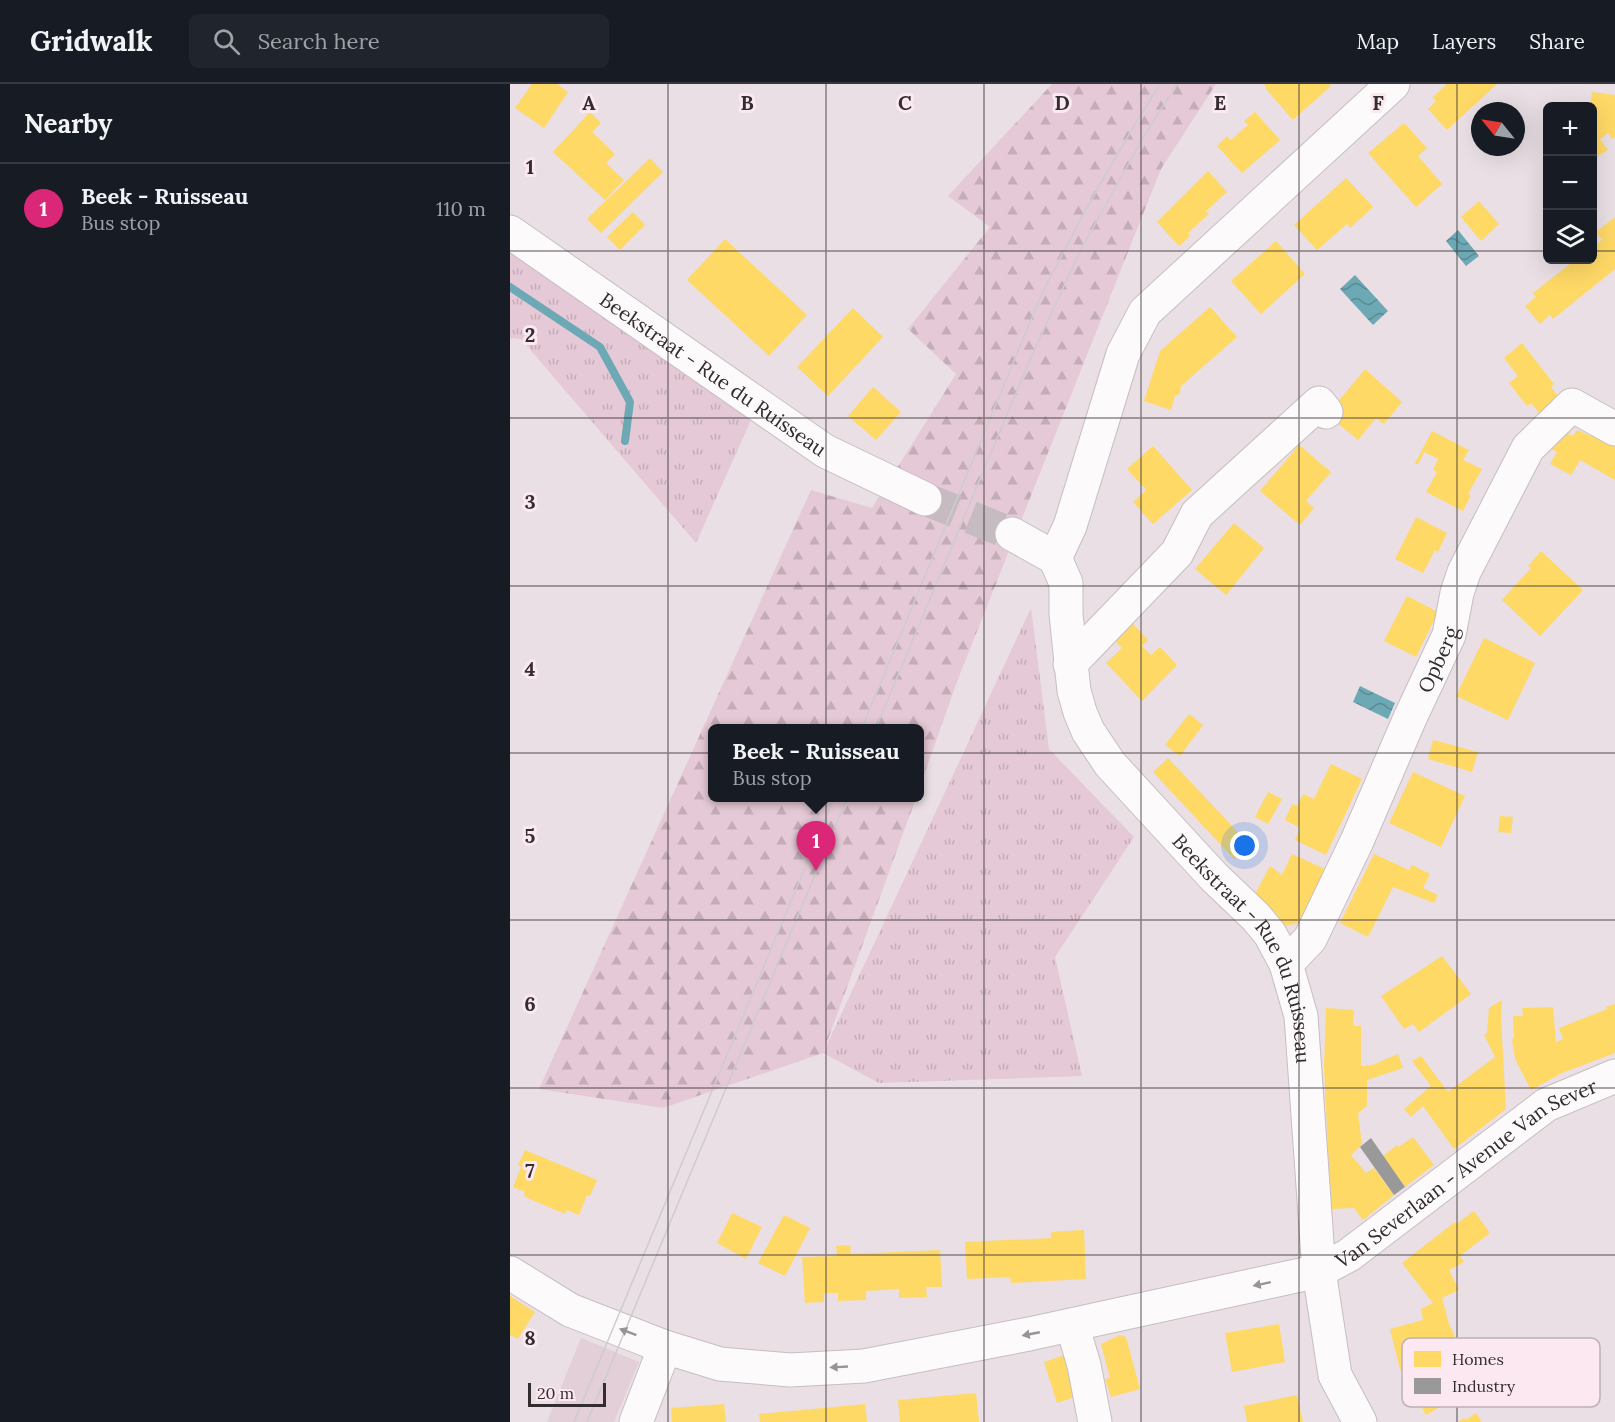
<!DOCTYPE html>
<html lang="en">
<head>
<meta charset="utf-8">
<style>
  :root { --surface:#171b24; --page:#20242c; --text:#f1f3f6; --muted:#9ea1a6; --line:#363941; --accent:#db2777 }
  body { margin:0; font-family:Lora,serif; background:var(--page); color:var(--text) }
  .controls { position:absolute; right:18px; top:18px; display:grid; overflow:hidden; border-radius:9px; box-shadow:0 6px 24px #0002 }
  .controls button { width:54px; height:54px; display:grid; place-items:center; padding:0; border:0; border-bottom:2px solid var(--line); background:var(--surface); color:var(--text); font:30px sans-serif }
  .compass { position:absolute; left:961px; top:18px; width:54px; height:54px; border-radius:50%; background:var(--surface); box-shadow:0 6px 24px #0002; rotate:300deg }
  .scale { position:absolute; left:18px; bottom:15px; width:78px; box-sizing:border-box; padding-left:6px; border:3px solid #342d30; border-top:0; font-size:16px; line-height:21px; white-space:nowrap; color:#342d30; -webkit-text-stroke:4px #fbe8f0; paint-order:stroke }
  .you { position:absolute; left:735px; top:762px; width:21px; height:21px; margin:-15px; border:4px solid #fff; border-radius:50%; background:#1a73e8; box-shadow:0 0 0 9px #1a73e833 }
  .badge { display:grid; place-items:center; width:39px; height:39px; border-radius:50%; background:var(--accent); color:#fff; font-size:20px; font-weight:700 }
  .pin { position:absolute; translate:-50% -50px; filter:drop-shadow(0 2px 3px #0008) }
  .pin::after { content:''; position:absolute; top:32px; width:21px; height:18px; background:inherit; clip-path:polygon(0 0,100% 0,50% 100%) }
  .popup { position:absolute; left:198px; top:640px; width:216px; height:78px; box-sizing:border-box; display:grid; place-content:center; border-radius:9px; background:var(--surface); filter:drop-shadow(0 2px 4px #0005); font-size:20px; white-space:nowrap; color:var(--muted) }
  .popup b { font-size:22px; color:var(--text) }
  .popup::after { content:''; position:absolute; left:50%; top:100%; margin-left:-12px; border:12px solid transparent; border-top-color:var(--surface) }
  .list { margin:0; padding:0; list-style:none }
  h2 { display:flex; justify-content:space-between; align-items:center; height:78px; margin:0; padding:0 24px; font-size:26px }
  h2 small { font-size:20px; font-weight:400; color:var(--muted) }
  .list li { display:grid; grid-template-columns:39px 1fr auto; gap:18px; align-items:center; box-sizing:border-box; height:90px; padding:0 24px; border-top:2px solid var(--line) }
  .list b { display:block; font-size:22px; white-space:nowrap }
  .list p { margin:0; font-size:20px; white-space:nowrap; color:var(--muted) }
  .list em { font-size:20px; font-style:normal; color:var(--muted) }
  .icon { flex:none; width:33px; height:33px; fill:none; stroke:currentColor; stroke-width:2; stroke-linecap:round; stroke-linejoin:round }
  .map { position:relative; flex:none; width:1105px; height:1338px; overflow:hidden }
  header { display:flex; align-items:center; gap:36px; box-sizing:border-box; height:84px; padding:0 30px; background:var(--surface); border-bottom:2px solid var(--line) }
  header strong { font-size:28px }
  nav { display:flex; gap:33px; margin-inline-start:auto; font-size:21px }
  .search { width:420px; height:54px; background:var(--page); display:flex; align-items:center; gap:15px; box-sizing:border-box; padding:0 21px; border-radius:9px; color:var(--muted); font-size:22px }
  main { display:flex }
  aside { flex:1; background:var(--surface) }
  .map>svg:first-child { display:block }
  .built { fill:#e2cfd7 }
  .grass { fill:url(#grass-tufts) }
  .forest { fill:url(#forest-firs) }
  .water { fill:url(#water-waves) }
  .homes { fill:#ffd966 }
  .industry { fill:#999 }
  .lines { fill:none; stroke-linecap:round; stroke-linejoin:round }
  .stream { stroke:#6ca9b4; stroke-width:8 }
  .minor-tunnel { stroke:#c5bbc0; stroke-width:33; stroke-dasharray:33 16; stroke-linecap:butt }
  .minor-casing { stroke:#c6bec2; stroke-width:35 }
  .minor { stroke:#fcfafb; stroke-width:33 }
  .tram { stroke:#cfcccd; stroke-width:1.5 }
  .oneway { fill:#989496 }
  .grid { fill:none; stroke:#342d30; stroke-width:1.5; stroke-opacity:0.55 }
  .labels { text-anchor:middle; dominant-baseline:central; stroke-width:6; stroke-linejoin:round; paint-order:stroke }
  .street-label { font-size:20px; fill:#342d30; stroke:#fbe8f0 }
  .key { fill:#fbe8f0; stroke:#bfb0b6; stroke-width:1.5 }
  .key-label { font-size:16px; fill:#342d30 }
  .grid-label { font-size:20px; text-anchor:middle; font-weight:bold; fill:#342d30; stroke:#fbe8f0; stroke-width:6; stroke-linejoin:round; paint-order:stroke }
</style>
</head>
<body>
<header>
<strong>Gridwalk</strong>
<div class="search"><svg class="icon" aria-label="search" viewBox="0 0 24 24"><circle cx="10" cy="10" r="6"/><path d="M15 15l6 6"/></svg>Search here</div>
<nav><a>Map</a><a>Layers</a><a>Share</a></nav>
</header>
<main>
<aside>
<h2>Nearby<small></small></h2>
<ul class="list">
<li><span class="badge">1</span><div><b>Beek - Ruisseau</b><p>Bus stop</p></div><em>110 m</em></li>
</ul>
</aside>
<div class="map">
<svg width="1105" height="1338" viewBox="0 0 1105 1338">
  <defs>
    <pattern id="grass-tufts" width="24" height="20" patternUnits="userSpaceOnUse" patternTransform="scale(1.5)"><rect width="24" height="20" fill="#e5c9d6"/><path d="M3 7l-1-3M5 7V3M7 7l1-3M15 17l-1-3M17 17v-4M19 17l1-3" fill="none" stroke="#c5adb8"/></pattern>
    <pattern id="forest-firs" width="22" height="20" patternUnits="userSpaceOnUse" patternTransform="scale(1.5)"><rect width="22" height="20" fill="#e5c9d6"/><path d="M5 1l3.5 6h-7zM16 11l3.5 6h-7z" fill="#c5adb8"/></pattern>
    <pattern id="water-waves" width="16" height="10" patternUnits="userSpaceOnUse" patternTransform="scale(1.5)"><rect width="16" height="10" fill="#6ca9b4"/><path d="M0 5q4-4 8 0t8 0" fill="none" stroke="#5a8a93"/></pattern>
  </defs>
  <rect width="100%" height="100%" fill="#e9dfe4"/>
  <polygon class="built" points="71,1254 129,1278 104,1338 37,1338"/>
  <g class="grass">
    <polygon points="0,161 150,273 241,336 186,459 11,255 0,254"/>
    <polygon points="521,524 539,665 624,753 545,873 572,992 369,999 313,969"/>
  </g>
  <polygon class="forest" points="542,0 706,0 651,85 448,595 410,702 410,644 202,644 202,714 406,714 313,969 153,1024 29,1005 301,406 362,424 446,290 398,245 480,143 438,112"/>
  <g class="water">
    <polygon points="948,146 969,172 956,182 936,157"/>
    <polygon points="845,191 878,227 863,241 830,205"/>
    <polygon points="850,602 885,619 878,635 843,618"/>
  </g>
  <g class="homes">
    <polygon points="22,0 47,0 58,8 34,44 5,24"/>
    <polygon points="754,0 819,0 821,2 783,36 755,4 756,3"/>
    <polygon points="937,0 987,0 937,46 918,25 926,17 923,13"/>
    <polygon points="1082,8 1105,11 1105,53 1102,55 1098,49 1090,55 1098,66 1082,76 1082,22 1080,22"/>
    <polygon points="80,28 91,39 82,48 105,70 96,79 114,96 95,116 43,68"/>
    <polygon points="745,28 770,56 732,89 707,62 717,52 721,56 738,41 734,37"/>
    <polygon points="894,39 917,64 908,72 932,100 906,123 858,69"/>
    <polygon points="140,74 153,88 91,149 77,135"/>
    <polygon points="698,87 717,108 696,127 699,130 678,149 680,152 669,162 647,138"/>
    <polygon points="836,94 863,123 840,144 837,140 807,166 784,141"/>
    <polygon points="969,117 989,140 971,157 951,133"/>
    <polygon points="123,128 135,141 110,166 97,153"/>
    <polygon points="1105,133 1105,185 1043,235 1040,231 1030,240 1015,222 1026,213 1023,209 1065,176 1082,176 1082,163 1092,156 1086,148"/>
    <polygon points="215,155 297,231 259,272 177,196"/>
    <polygon points="766,157 795,190 751,230 721,197"/>
    <polygon points="700,223 727,253 671,302 670,309 665,312 661,326 634,317 650,267"/>
    <polygon points="343,224 373,253 318,312 287,283"/>
    <polygon points="1012,259 1044,300 1041,303 1050,314 1030,330 1021,319 1017,322 999,299 1008,292 994,274"/>
    <polygon points="855,285 892,318 874,340 866,334 848,356 817,331"/>
    <polygon points="363,303 391,328 366,356 338,332"/>
    <polygon points="1051,346 1063,352 1067,346 1081,352 1084,346 1105,358 1105,396 1070,376 1061,391 1040,380 1047,368 1041,365"/>
    <polygon points="922,347 959,366 953,376 972,385 958,410 961,411 953,427 916,408 927,388 923,386 928,375 914,368 908,381 905,379"/>
    <polygon points="789,361 821,388 796,417 804,424 790,441 750,407"/>
    <polygon points="643,362 682,406 643,440 623,418 636,406 617,385"/>
    <polygon points="906,433 937,449 928,468 925,466 913,489 885,475"/>
    <polygon points="724,439 754,464 716,511 685,485"/>
    <polygon points="1031,467 1073,506 1030,552 992,516 1021,484 1018,482"/>
    <polygon points="897,512 928,528 906,573 874,557"/>
    <polygon points="622,539 638,556 632,562 641,571 650,563 667,581 632,617 596,579 612,564 604,556"/>
    <polygon points="974,554 1025,579 998,636 946,612"/>
    <polygon points="679,630 693,641 670,672 655,661"/>
    <polygon points="923,656 968,668 962,688 918,675"/>
    <polygon points="658,674 739,760 724,775 643,688"/>
    <polygon points="821,680 852,695 816,771 785,756 790,744 775,736 782,720 787,722 793,710 804,715"/>
    <polygon points="903,688 955,712 931,763 879,739"/>
    <polygon points="758,708 772,715 758,740 745,733"/>
    <polygon points="990,732 1003,733 1001,749 988,748"/>
    <polygon points="782,770 815,785 793,839 770,842 744,812 760,782 772,791"/>
    <polygon points="864,770 899,786 902,781 920,790 913,804 928,811 924,819 883,803 858,853 830,839"/>
    <polygon points="932,872 961,910 909,948 903,940 894,945 871,912"/>
    <polygon points="992,916 991,933 996,1025 944,1065 913,1022 901,1033 894,1025 921,1002 902,977 911,972 938,1008 985,973 974,951 977,949 979,924"/>
    <polygon points="1105,920 1105,969 1052,989 1021,1006 1005,975 1002,955 1004,954 1003,932 1013,932 1012,924 1043,923 1046,958 1053,955 1049,944 1097,925 1096,923"/>
    <polygon points="816,924 844,926 843,942 851,942 851,982 862,981 888,970 893,984 857,996 857,1022 848,1029 852,1061 841,1071 856,1089 864,1084 884,1111 853,1136 844,1124 821,1125 814,983"/>
    <polygon points="903,1053 924,1081 895,1103 873,1072 887,1061 889,1063"/>
    <polygon points="15,1066 87,1096 80,1112 77,1111 69,1131 57,1126 55,1130 22,1116 14,1112 15,1108 3,1103 11,1083 8,1081"/>
    <polygon points="964,1127 980,1149 950,1172 954,1178 939,1186 949,1206 932,1214 939,1240 945,1253 933,1260 937,1266 935,1268 941,1277 950,1272 972,1310 960,1317 955,1308 916,1331 890,1285 880,1245 913,1236 911,1225 923,1219 892,1179 945,1138 946,1140"/>
    <polygon points="222,1129 252,1143 236,1175 207,1159"/>
    <polygon points="274,1131 300,1144 275,1192 248,1179"/>
    <polygon points="574,1146 576,1195 501,1199 500,1193 457,1195 455,1158 541,1154 541,1148"/>
    <polygon points="340,1161 341,1170 430,1166 432,1203 416,1203 417,1213 389,1214 389,1205 356,1207 356,1216 328,1217 328,1209 314,1209 314,1218 295,1219 292,1173 327,1172 326,1162"/>
    <polygon points="0,1212 25,1228 8,1255 0,1251"/>
    <polygon points="769,1240 775,1278 722,1288 715,1249"/>
    <polygon points="610,1251 616,1253 630,1305 601,1313 595,1295 600,1294 591,1260"/>
    <polygon points="561,1269 573,1310 547,1319 534,1278"/>
    <polygon points="466,1309 469,1338 390,1338 388,1316"/>
    <polygon points="787,1311 793,1338 737,1338 734,1322"/>
    <polygon points="214,1320 216,1338 162,1338 161,1324"/>
    <polygon points="355,1320 357,1338 250,1338 249,1330"/>
    <polygon points="966,1329 972,1338 947,1338 954,1334 956,1336"/>
  </g>
  <polygon class="industry" points="861,1054 895,1103 884,1111 850,1063"/>
  <g class="lines">
    <polyline class="stream" points="0,203 90,263 120,318 115,357"/>
    <polyline class="minor-tunnel" points="415,415 502,450"/>
    <defs>
      <g id="minor">
        <path id="s1" d="M0 148 315 367 415 415"/>
        <path id="s2" d="M502 450 545 474 556 499V530L564 607 570 628 578 647 600 680 704 793 746 833 760 850 776 880 791 932 809 1187 825 1291 850 1338"/>
        <polyline points="545,474 560,442 613,270 635,228 883,0"/>
        <polyline points="560,580 667,469 687,430 809,319 816,328"/>
        <path id="s3" d="M776 880 800 855 847 757 900 634 939 551 947 509 954 488 1018 364 1062 321 1105 345"/>
        <path id="s4" d="M0 1189 60 1226 155 1263 210 1280 280 1286 354 1282 519 1250 809 1187 839 1171 1036 1021 1105 992"/>
        <polyline points="562,1241 574,1281 585,1338"/>
        <polyline points="126,1338 155,1263"/>
      </g>
    </defs>
    <use href="#minor" class="minor-casing"/>
    <use href="#minor" class="minor"/>
    <g class="tram">
      <path d="M352 644 530 214C566 141 606 69 650 0"/>
      <polyline points="366,644 519,278 569,169 634,52 667,0"/>
      <polyline points="64,1338 324,714"/>
      <polyline points="77,1338 337,714"/>
    </g>
  </g>
  <defs><path id="oneway-solid" d="M-6-.8H1V-3.2L6.5 0L1 3.2V.8H-6Z" transform="scale(1.5)"/></defs>
  <g class="oneway">
    <use href="#oneway-solid" transform="translate(752 1200) rotate(168)"/>
    <use href="#oneway-solid" transform="translate(118 1248) rotate(-159)"/>
    <use href="#oneway-solid" transform="translate(521 1250) rotate(169)"/>
    <use href="#oneway-solid" transform="translate(329 1283) rotate(177)"/>
  </g>
  <path class="grid" d="M158 0V1338M316 0V1338M474 0V1338M631 0V1338M789 0V1338M947 0V1338M0 167H1038M1082 167H1105M0 334H1105M0 502H1105M0 669H1105M0 836H1105M0 1004H1105M0 1171H1105"/>
  <g class="labels">
    <g class="street-label">
      <text stroke="none"><textPath href="#s1" startOffset="248">Beekstraat - Rue du Ruisseau</textPath></text>
      <text stroke="none"><textPath href="#s3" startOffset="342">Opberg</textPath></text>
      <text stroke="none"><textPath href="#s2" startOffset="501">Beekstraat - Rue du Ruisseau</textPath></text>
      <text stroke="none"><textPath href="#s4" startOffset="1017">Van Severlaan - Avenue Van Sever</textPath></text>
    </g>
  </g>
  <rect x="892" y="1254" width="198" height="69" rx="9" class="key"/>
  <rect x="904" y="1267" width="27" height="16" fill="#ffd966"/>
  <rect x="904" y="1294" width="27" height="16" fill="#999"/>
  <g class="key-label">
    <text x="942" y="1281">Homes</text>
    <text x="942" y="1308">Industry</text>
  </g>
  <g class="grid-label">
    <text x="79" y="26">A</text>
    <text x="237" y="26">B</text>
    <text x="395" y="26">C</text>
    <text x="552" y="26">D</text>
    <text x="710" y="26">E</text>
    <text x="868" y="26">F</text>
    <text x="20" y="90">1</text>
    <text x="20" y="258">2</text>
    <text x="20" y="425">3</text>
    <text x="20" y="592">4</text>
    <text x="20" y="759">5</text>
    <text x="20" y="927">6</text>
    <text x="20" y="1094">7</text>
    <text x="20" y="1261">8</text>
  </g>
</svg>
<div class="controls">
<button>+</button>
<button>−</button>
<button><svg class="icon" aria-label="layers" viewBox="0 0 24 24"><path d="M12 4l9 5-9 5-9-5zM3 14l9 5 9-5"/></svg></button>
</div>
<svg class="compass" viewBox="-18 -18 36 36"><path d="M0-13l5 13h-10z" fill="#e53935"/><path d="M0 13l5-13h-10z" fill="#9ea1a6"/></svg>
<div class="scale">20 m</div>
<div class="you"></div>
<div class="pin badge" style="left:306px;top:787px">1</div>
<div class="popup"><b>Beek - Ruisseau</b>Bus stop</div>
</div>
</main>
</body>
</html>
